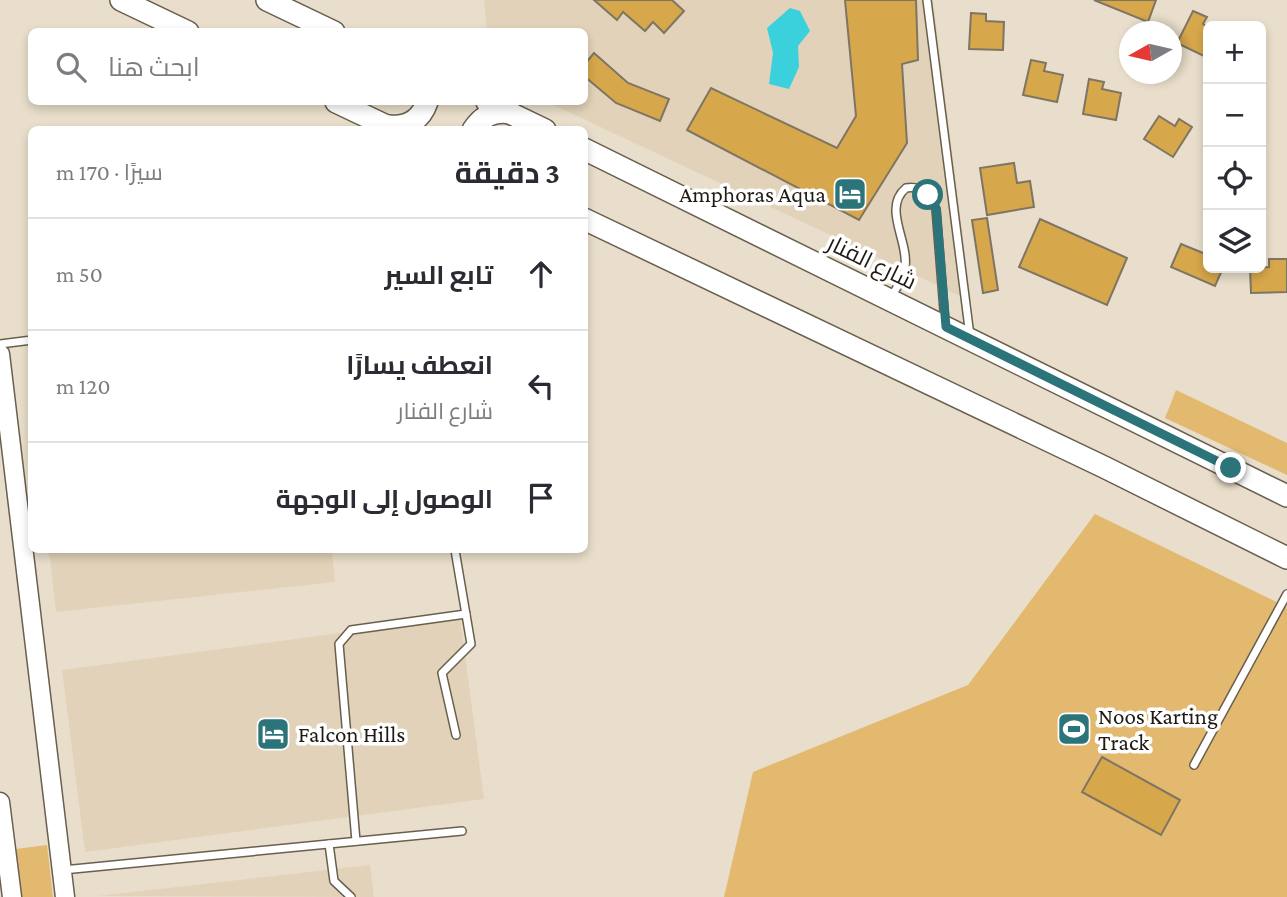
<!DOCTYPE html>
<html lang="ar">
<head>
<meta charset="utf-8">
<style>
  :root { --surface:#fff; --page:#f2f2f3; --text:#2b2b33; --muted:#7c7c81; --line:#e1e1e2 }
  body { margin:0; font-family:"Crimson Pro",Cairo,serif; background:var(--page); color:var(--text); direction:rtl }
  .controls { position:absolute; right:21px; top:21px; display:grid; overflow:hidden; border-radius:10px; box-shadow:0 4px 10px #0003 }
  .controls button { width:63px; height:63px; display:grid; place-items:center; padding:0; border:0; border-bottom:2px solid var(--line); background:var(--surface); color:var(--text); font:35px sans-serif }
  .compass { position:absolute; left:1119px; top:21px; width:63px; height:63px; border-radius:50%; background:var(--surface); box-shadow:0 4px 10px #0003; rotate:262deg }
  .stop { position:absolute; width:21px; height:21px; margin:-16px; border:5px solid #2b747a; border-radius:50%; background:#fff }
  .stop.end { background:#2b747a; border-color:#fff; box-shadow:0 2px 7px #0008 }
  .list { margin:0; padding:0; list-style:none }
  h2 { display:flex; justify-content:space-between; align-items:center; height:91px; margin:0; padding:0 28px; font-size:30px }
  h2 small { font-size:23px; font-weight:400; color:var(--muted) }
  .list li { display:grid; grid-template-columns:46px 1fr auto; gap:21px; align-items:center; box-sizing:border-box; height:112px; padding:0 28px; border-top:2px solid var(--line) }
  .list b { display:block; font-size:26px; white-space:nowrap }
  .list p { margin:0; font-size:23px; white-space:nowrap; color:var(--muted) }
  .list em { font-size:23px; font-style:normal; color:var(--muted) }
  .icon { flex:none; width:38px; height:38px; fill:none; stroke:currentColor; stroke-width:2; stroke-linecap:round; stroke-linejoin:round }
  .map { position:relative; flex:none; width:1287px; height:897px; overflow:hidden; direction:ltr }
  .search { position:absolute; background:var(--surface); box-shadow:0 4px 10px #0003; left:28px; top:28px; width:560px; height:77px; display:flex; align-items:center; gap:18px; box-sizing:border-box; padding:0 24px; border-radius:10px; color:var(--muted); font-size:26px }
  .panel { position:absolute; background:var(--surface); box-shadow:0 4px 10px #0003; left:28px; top:126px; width:560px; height:427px; border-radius:10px; direction:rtl }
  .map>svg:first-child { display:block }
  .built { fill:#e2d2b9 }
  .green { fill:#e2b96f }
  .water { fill:#3ad1dd }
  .building { fill:#d7a74b; stroke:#7f7563; stroke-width:2 }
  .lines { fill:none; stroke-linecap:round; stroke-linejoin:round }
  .service-casing { stroke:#695f4e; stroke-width:10 }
  .tertiary-casing { stroke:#695f4e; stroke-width:21 }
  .secondary-casing { stroke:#695f4e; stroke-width:24 }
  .service { stroke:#fff; stroke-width:7 }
  .tertiary { stroke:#fff; stroke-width:18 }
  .secondary { stroke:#fff; stroke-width:21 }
  .route { stroke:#2b747a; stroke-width:9 }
  .labels { text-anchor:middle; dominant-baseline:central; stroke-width:7; stroke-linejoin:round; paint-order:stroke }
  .poi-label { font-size:23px; fill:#1f1b14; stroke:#fff; text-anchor:start }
  .street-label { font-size:23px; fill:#1f1b14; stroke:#fff }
</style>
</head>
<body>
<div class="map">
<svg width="1287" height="897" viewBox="0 0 1287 897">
  <rect width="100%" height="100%" fill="#e9decb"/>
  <g class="built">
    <polygon points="484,0 933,0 971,301 547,102 584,102 584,32 487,31"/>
    <polygon points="49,550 332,550 335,582 56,612"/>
    <polygon points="460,617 484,799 85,852 62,670"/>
    <polygon points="370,865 374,897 98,896"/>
  </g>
  <g class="green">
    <polygon points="1176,390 1287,443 1287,475 1165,418"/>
    <polygon points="1095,514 1287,607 1287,897 724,897 753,772 968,685"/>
    <polygon points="47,845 53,897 21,897 16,849"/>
  </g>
  <polygon class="water" points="790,8 800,11 810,31 798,46 799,67 789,89 769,84 773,53 767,28"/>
  <g class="building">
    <polygon points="594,0 672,0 684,11 664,33 653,22 645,31 623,12 617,20"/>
    <polygon points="845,0 916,0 918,60 902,64 907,143 859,220 687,130 711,88 837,148 856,116"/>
    <polygon points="1094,0 1156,0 1148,22"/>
    <polygon points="1193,11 1207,17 1203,24 1208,27 1208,58 1177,43"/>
    <polygon points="971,13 986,14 986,21 1004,22 1003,50 969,49"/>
    <polygon points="594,53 628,83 669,99 660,121 616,103 584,76 584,65"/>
    <polygon points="1031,60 1046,63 1044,71 1063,75 1057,102 1023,95"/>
    <polygon points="1089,79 1104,82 1102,89 1121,93 1116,120 1083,114"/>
    <polygon points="1159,116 1175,126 1179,119 1192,127 1173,157 1144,139"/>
    <polygon points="1014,163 1017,183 1030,181 1034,207 987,215 980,168"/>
    <polygon points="987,218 998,290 983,293 972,220"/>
    <polygon points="1040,219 1127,258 1107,305 1019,267"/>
    <polygon points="1181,244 1208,255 1208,268 1223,268 1215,286 1171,267"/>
    <polygon points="1269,259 1287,259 1287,292 1251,293 1250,268 1269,267"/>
    <polygon points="1102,757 1180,800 1161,835 1082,792"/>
  </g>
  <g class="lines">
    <defs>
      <g id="service">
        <polyline points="927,0 970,336"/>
        <path d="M891 297C897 288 904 277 905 267 909 241 882 208 906 188 922 185 930 196 936 209L945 323"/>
        <polyline points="0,344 32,340"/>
        <polyline points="455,550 471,644 442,673 456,735"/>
        <polyline points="1194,765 1287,594"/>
        <polyline points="356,841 339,644 351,630 466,614"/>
        <polyline points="329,844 334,881 351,897"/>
        <polyline points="63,870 462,831"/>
      </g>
      <g id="tertiary">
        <polyline points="0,354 65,897"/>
        <polyline points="0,802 12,897"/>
      </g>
      <g id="secondary">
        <polyline points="121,0 188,32"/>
        <polyline points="267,0 334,32"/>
        <polyline points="336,102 395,130"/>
        <polyline points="487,102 545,130"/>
        <path d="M389 126C407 128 421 120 427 102"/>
        <path d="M473 130C482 116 494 110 511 113"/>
        <polyline points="584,149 1287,496"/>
        <polyline points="584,219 1104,467 1287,558"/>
      </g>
    </defs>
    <use href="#service" class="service-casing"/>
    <use href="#tertiary" class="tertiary-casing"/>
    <use href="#secondary" class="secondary-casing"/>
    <use href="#service" class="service"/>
    <use href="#tertiary" class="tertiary"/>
    <use href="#secondary" class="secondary"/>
  </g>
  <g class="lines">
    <polyline class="route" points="928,195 936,209 937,218 946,327 1231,468"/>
  </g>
  <defs>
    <symbol id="hotel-square" viewBox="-11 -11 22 22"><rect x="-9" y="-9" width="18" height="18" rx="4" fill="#2b747a" stroke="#fff"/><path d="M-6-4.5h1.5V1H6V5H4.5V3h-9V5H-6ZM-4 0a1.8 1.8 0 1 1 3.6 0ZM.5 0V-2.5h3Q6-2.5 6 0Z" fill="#fff"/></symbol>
    <symbol id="stadium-square" viewBox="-11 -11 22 22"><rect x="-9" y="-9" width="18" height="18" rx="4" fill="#2b747a" stroke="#fff"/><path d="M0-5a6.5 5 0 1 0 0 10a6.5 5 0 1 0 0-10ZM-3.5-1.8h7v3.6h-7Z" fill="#fff"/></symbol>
  </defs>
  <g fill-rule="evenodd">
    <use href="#hotel-square" x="831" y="175" width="38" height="38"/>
    <use href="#stadium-square" x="1055" y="710" width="38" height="38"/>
    <use href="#hotel-square" x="254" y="715" width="38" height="38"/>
  </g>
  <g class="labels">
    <g class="poi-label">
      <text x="826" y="194" text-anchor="end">Amphoras Aqua</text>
      <text x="1098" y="716">Noos Karting<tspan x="1098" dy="26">Track</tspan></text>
      <text x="298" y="734">Falcon Hills</text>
    </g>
    <g class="street-label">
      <text transform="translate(872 262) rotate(26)">شارع الفنار</text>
    </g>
  </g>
</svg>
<div class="controls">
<button>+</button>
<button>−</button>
<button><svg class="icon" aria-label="locate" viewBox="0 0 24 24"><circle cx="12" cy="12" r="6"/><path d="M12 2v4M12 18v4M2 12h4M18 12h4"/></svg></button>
<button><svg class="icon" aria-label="layers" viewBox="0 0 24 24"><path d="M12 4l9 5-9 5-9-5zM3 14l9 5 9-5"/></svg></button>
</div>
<svg class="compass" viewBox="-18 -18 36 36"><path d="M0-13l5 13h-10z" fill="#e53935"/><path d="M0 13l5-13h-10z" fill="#7c7c81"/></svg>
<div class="stop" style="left:928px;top:195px"></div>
<div class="stop end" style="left:1231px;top:468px"></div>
<div class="search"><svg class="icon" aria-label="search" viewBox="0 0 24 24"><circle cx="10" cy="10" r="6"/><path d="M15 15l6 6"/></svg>ابحث هنا</div>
<section class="panel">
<h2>3 دقيقة<small>سيرًا · 170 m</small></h2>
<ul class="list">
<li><svg class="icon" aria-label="ahead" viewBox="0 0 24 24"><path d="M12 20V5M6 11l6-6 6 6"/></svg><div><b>تابع السير</b></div><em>50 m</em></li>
<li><svg class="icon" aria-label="left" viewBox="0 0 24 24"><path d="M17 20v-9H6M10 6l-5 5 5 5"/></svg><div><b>انعطف يسارًا</b><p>شارع الفنار</p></div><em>120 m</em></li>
<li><svg class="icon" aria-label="arrive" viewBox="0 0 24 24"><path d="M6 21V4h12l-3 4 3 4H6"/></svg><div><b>الوصول إلى الوجهة</b></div></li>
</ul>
</section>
</div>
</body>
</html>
